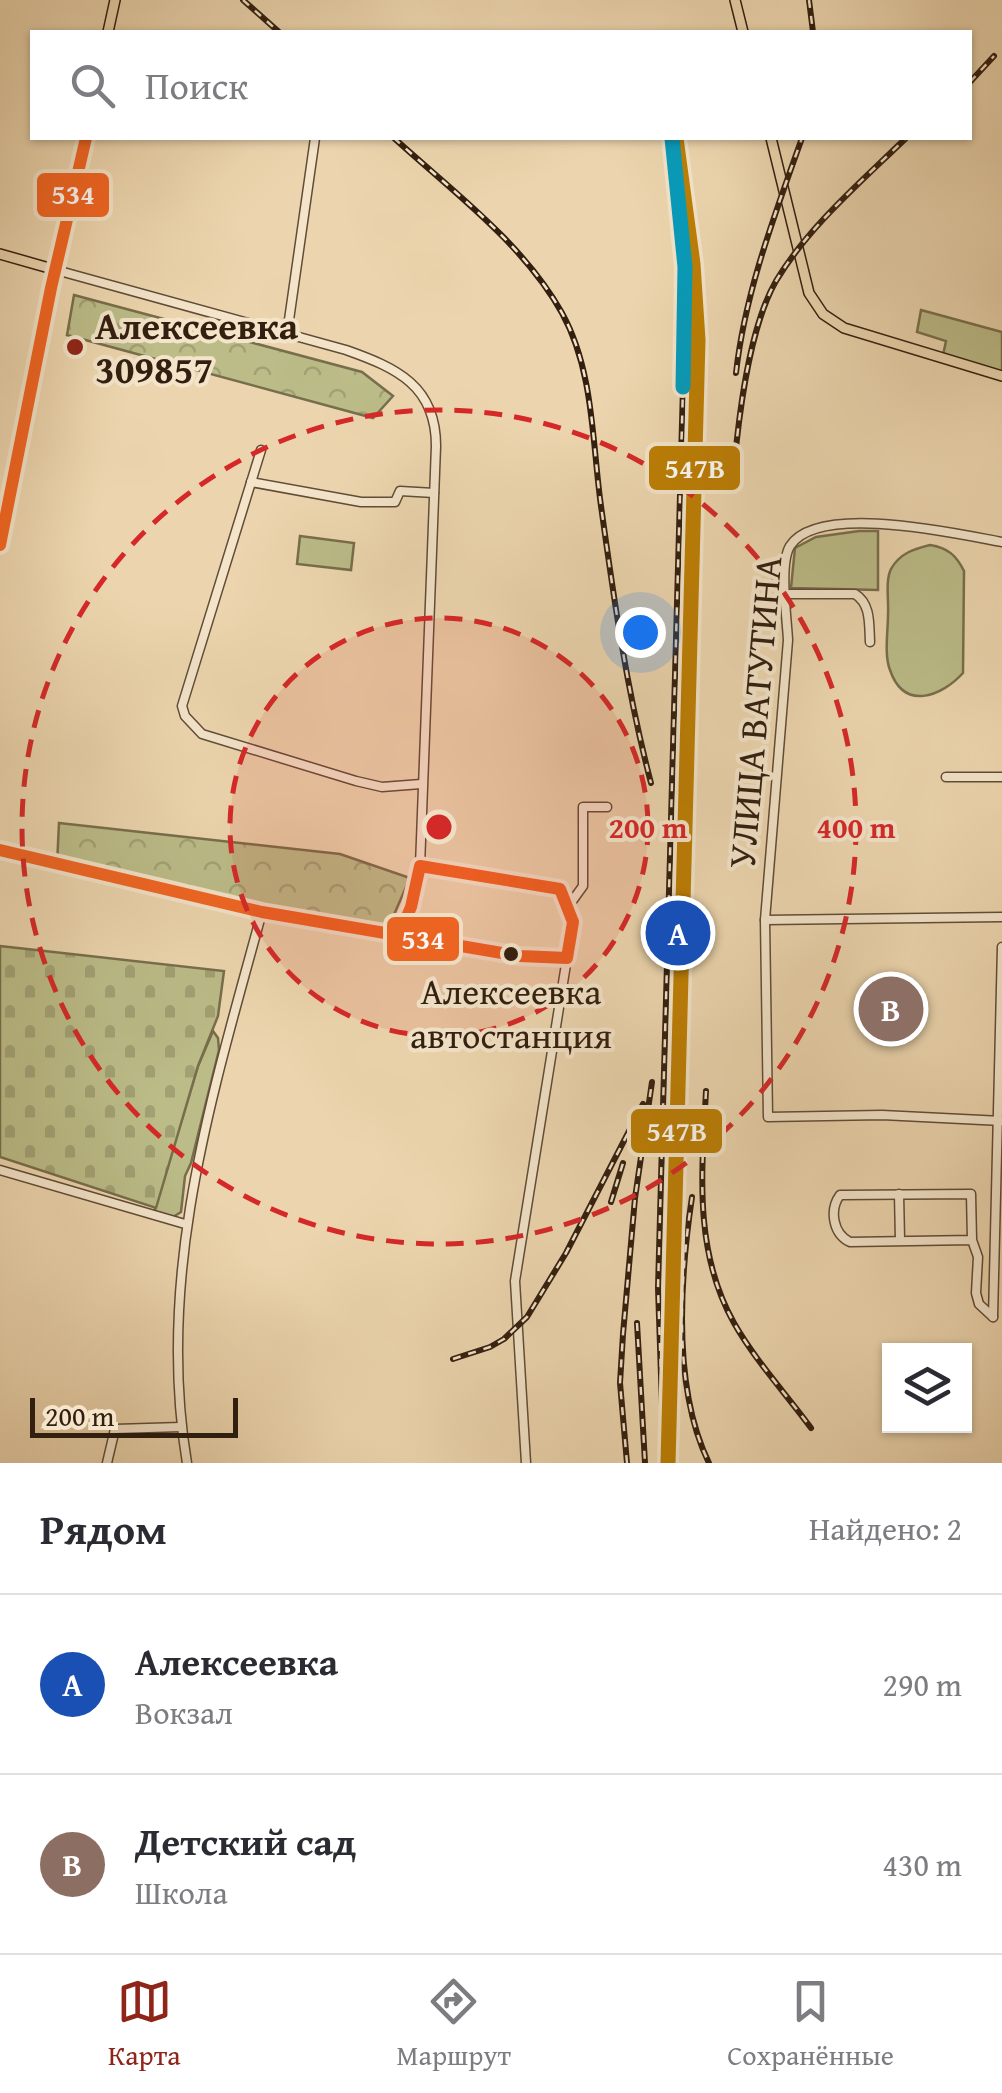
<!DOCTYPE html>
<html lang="ru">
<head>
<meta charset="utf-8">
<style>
  :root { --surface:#fff; --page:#f2f2f3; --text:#2b2b33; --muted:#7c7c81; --line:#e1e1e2; --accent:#8f2418 }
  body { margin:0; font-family:"Gentium Book Plus",serif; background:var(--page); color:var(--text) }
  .controls { position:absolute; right:30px; bottom:30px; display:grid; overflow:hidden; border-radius:0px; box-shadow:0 2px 8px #0004 }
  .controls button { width:90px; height:90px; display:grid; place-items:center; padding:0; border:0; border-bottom:2px solid var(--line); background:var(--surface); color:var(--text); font:50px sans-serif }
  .scale { position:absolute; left:30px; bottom:25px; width:208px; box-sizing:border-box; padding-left:10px; border:5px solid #331f0f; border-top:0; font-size:28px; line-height:35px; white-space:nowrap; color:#331f0f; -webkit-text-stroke:8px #f3e4ca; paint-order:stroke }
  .you { position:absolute; left:640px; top:632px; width:35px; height:35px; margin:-25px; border:8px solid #fff; border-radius:50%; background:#1a73e8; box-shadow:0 0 0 15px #1a73e833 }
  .badge { display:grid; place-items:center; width:65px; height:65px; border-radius:50%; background:var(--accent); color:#fff; font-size:32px; font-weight:700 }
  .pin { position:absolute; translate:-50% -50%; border:5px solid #fff; box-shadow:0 2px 10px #0006 }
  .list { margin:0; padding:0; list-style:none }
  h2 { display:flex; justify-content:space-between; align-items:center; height:130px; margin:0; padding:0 40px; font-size:42px }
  h2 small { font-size:32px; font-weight:400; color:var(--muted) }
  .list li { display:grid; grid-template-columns:65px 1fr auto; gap:30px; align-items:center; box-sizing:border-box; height:180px; padding:0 40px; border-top:2px solid var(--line) }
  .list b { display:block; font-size:38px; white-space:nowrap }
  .list p { margin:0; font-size:32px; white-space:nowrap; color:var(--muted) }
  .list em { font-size:32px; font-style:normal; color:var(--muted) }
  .icon { flex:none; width:55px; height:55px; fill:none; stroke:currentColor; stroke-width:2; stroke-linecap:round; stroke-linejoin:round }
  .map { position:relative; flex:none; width:1002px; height:1463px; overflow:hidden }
  .search { position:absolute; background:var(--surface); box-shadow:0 2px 8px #0004; left:30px; right:30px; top:30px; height:110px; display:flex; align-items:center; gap:25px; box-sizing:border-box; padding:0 35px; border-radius:0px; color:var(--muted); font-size:38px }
  .sheet { height:490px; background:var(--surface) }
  nav { display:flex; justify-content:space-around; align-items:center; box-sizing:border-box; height:140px; border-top:2px solid var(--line); background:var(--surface); font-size:28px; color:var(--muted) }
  nav a { display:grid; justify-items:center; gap:5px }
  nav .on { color:var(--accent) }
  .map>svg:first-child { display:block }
  .grass { fill:#bbbc88; stroke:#776e4c; stroke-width:2.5 }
  .cemetery { fill:url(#cemetery-stones); stroke:#776e4c; stroke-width:2.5 }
  .park { fill:url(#park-crowns); stroke:#776e4c; stroke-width:2.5 }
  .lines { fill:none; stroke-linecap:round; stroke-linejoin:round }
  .minor-casing { stroke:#614c37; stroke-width:11 }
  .major-casing { stroke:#331f0f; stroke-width:12 }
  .minor { stroke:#f3e4ca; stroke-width:8 }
  .major { stroke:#ecd5ae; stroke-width:9 }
  .rail-casing { stroke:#331f0f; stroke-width:6 }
  .rail { stroke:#f3e4ca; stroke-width:2.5; stroke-dasharray:8; stroke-linecap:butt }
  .bus-1-casing { stroke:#f3e4ca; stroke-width:20 }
  .bus-1 { stroke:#f26522; stroke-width:12 }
  .rail-1-casing { stroke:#f3e4ca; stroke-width:22 }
  .rail-2-casing { stroke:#f3e4ca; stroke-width:22 }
  .rail-1 { stroke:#bc7e04; stroke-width:15 }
  .rail-2 { stroke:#059bbb; stroke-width:15 }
  .ring { fill:none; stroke:#d62828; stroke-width:5; stroke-dasharray:18 12 }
  .poi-dot { fill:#8f2418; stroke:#f3e4ca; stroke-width:4 }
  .bus-dot { fill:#331f0f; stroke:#f3e4ca; stroke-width:4 }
  .labels { text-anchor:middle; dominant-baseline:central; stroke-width:8; stroke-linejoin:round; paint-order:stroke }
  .bus-label { font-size:36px; fill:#331f0f; stroke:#f3e4ca }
  .poi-label { font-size:38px; font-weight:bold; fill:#331f0f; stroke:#f3e4ca; text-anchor:start }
  .street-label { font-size:38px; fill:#331f0f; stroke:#f3e4ca }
  .centre { fill:#d62828; stroke:#f3e4ca; stroke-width:5 }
  .ring-label { font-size:30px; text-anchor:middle; font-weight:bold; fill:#d62828; stroke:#f3e4ca; stroke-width:8; stroke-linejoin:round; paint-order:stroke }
  .line-badge { stroke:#f3e4ca; stroke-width:4 }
  .badge-label { font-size:28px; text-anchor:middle; font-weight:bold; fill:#fff }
</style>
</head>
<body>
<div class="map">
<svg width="1002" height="1463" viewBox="0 0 1002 1463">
  <defs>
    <pattern id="cemetery-stones" width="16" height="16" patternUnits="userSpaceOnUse" patternTransform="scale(2.5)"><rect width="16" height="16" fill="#bbbc88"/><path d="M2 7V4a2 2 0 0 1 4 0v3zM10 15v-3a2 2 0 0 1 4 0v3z" fill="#a1a174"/></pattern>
    <pattern id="park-crowns" width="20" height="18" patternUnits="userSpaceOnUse" patternTransform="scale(2.5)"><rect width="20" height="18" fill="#bbbc88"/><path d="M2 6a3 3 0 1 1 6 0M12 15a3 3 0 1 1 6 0" fill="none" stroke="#a1a174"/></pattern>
  </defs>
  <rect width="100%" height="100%" fill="#ecd5ae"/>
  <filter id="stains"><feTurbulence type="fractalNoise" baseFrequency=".002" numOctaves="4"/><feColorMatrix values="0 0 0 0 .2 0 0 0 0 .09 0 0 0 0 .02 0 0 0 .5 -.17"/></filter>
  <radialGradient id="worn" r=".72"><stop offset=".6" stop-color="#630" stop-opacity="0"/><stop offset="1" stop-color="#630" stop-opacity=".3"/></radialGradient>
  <g class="grass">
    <polygon points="921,310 1002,332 1002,372 943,355 946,341 917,332"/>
    <polygon points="859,531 878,531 878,590 791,588 795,548 816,537"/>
    <polygon points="300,536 354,543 351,570 297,564"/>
    <path d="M930 545C948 548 956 555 964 571L963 673C941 697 904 711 890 670 884 655 888 631 888 615 889 601 885 581 891 569 900 553 914 549 930 545Z"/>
    <polygon points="213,1031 218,1038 219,1050 191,1163 185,1176 181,1212 173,1217 154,1212 198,1066"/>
  </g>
  <polygon class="cemetery" points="0,946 224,971 218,1016 198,1066 156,1208 0,1157"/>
  <g class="park">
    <polygon points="74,295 362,372 393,396 373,418 67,335"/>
    <polygon points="59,823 340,854 410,878 393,917 382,926 358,923 57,865"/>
  </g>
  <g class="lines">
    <defs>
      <g id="minor">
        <polyline points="287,334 315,138"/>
        <polyline points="261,450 182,706 185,716 202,734 356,781 382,787 421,784"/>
        <polyline points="251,482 361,502 395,502 400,491 434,493"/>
        <path d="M1002 542C958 534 818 502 790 546 779 564 787 619 788 640L765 920 768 1117 882 1115 1002 1121"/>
        <path d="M0 545 56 270 346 350C397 368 436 386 436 446L420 866 411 907 399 935"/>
        <path d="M785 594H855C871 604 869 624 870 642"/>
        <polyline points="946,777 1002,777"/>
        <path d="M0 850 262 912 520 956 567 958C578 933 575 911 560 889L420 866"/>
        <polyline points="570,904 583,886 583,807 607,807"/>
        <polyline points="765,920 1002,917"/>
        <polyline points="0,1170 185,1224"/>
        <polyline points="899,1194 900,1240"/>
        <path d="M972 1240 850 1242C833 1234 829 1210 840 1195L971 1194 972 1240 978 1257 976 1293 979 1304 993 1317"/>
        <polyline points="993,1317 1002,947"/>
        <polyline points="107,1463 115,1429 181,1427"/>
        <path d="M187 1463C155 1274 213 1092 262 912"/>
        <polyline points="526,1463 515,1281 567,958"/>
      </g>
      <g id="major">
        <polyline points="735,0 743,32"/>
        <polyline points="108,32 115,0"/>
        <polyline points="771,138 809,293 823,314 844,328 1002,376"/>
        <polyline points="0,254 56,270 86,138"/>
      </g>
    </defs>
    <use href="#minor" class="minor-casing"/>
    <use href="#major" class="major-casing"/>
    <use href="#minor" class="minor"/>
    <use href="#major" class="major"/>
    <defs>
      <g id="rail">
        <polyline points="243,0 279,32"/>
        <polyline points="809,0 813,32"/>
        <polyline points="970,82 994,56"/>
        <path d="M394 138C452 191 523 243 562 313 594 371 592 442 601 506 614 600 627 692 651 783"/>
        <path d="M736 373C745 292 775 214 802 138"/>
        <path d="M734 468C739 414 749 328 776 281 809 226 861 182 906 138"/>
        <path d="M706 1091C702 1170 693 1250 734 1323 755 1360 786 1394 811 1428"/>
        <path d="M692 1197C680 1278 672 1388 709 1463"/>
        <polyline points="611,1202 623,1163"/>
        <polyline points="637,1323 645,1463"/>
        <polyline points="453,1359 490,1347 504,1339 527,1317 566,1253 643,1104"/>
        <polyline points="627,1463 620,1383 623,1334 635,1198 652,1082"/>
        <polyline points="664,1463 658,1288 683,387"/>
      </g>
    </defs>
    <use href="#rail" class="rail-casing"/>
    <use href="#rail" class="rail"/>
    <defs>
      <g id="bus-1">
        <polyline points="0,545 51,288 86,138"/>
        <polyline points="0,850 262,912 520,956 567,958 573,922 560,889 420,866 411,907 399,935"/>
      </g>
    </defs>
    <use href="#bus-1" class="bus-1-casing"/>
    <use href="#bus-1" class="bus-1"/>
    <defs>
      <polyline id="rail-1" points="668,1463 698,340 693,264 676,138"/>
      <polyline id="rail-2" points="672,138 685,267 683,387"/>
    </defs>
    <use href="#rail-1" class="rail-1-casing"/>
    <use href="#rail-2" class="rail-2-casing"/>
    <use href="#rail-1" class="rail-1"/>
    <use href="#rail-2" class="rail-2"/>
  </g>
  <circle cx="439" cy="827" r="209" fill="#d62828" fill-opacity=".12"/>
  <g class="ring">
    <circle cx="439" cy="827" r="209"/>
    <circle cx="439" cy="827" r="417"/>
  </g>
  <circle class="poi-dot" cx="75" cy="347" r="10"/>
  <circle class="bus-dot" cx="511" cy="954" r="9"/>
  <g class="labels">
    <g class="bus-label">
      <text x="511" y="990">Алексеевка<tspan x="511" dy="44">автостанция</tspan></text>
    </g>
    <g class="poi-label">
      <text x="95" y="325">Алексеевка<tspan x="95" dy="44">309857</tspan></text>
    </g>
    <g class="street-label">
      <text transform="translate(754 712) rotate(-85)">УЛИЦА ВАТУТИНА</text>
    </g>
  </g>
  <circle cx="439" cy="827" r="15" class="centre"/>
  <g class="ring-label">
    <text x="648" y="838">200 m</text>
    <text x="856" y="838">400 m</text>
  </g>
  <g class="line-badge">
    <rect x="35" y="171" width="76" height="48" rx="10" fill="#f26522"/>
    <rect x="647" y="444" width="95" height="48" rx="10" fill="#bc7e04"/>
    <rect x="385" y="915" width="76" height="48" rx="10" fill="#f26522"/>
    <rect x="629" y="1107" width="95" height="48" rx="10" fill="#bc7e04"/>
  </g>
  <g class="badge-label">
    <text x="73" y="204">534</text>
    <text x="695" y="478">547В</text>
    <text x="423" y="949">534</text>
    <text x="677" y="1141">547В</text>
  </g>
  <rect width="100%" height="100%" filter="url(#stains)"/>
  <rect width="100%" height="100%" fill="url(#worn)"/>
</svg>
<div class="controls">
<button><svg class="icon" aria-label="layers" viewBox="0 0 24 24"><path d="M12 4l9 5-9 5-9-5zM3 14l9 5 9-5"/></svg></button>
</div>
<div class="scale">200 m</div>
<div class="you"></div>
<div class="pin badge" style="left:678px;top:933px;background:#1a4fb4">A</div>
<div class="pin badge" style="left:891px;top:1009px;background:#8d6e63">B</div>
<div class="search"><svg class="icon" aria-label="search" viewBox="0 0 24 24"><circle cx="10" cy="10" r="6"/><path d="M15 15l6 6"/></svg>Поиск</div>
</div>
<section class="sheet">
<h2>Рядом<small>Найдено: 2</small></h2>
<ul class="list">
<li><span class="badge" style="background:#1a4fb4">A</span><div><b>Алексеевка</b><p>Вокзал</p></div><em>290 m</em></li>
<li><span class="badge" style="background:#8d6e63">B</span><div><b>Детский сад</b><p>Школа</p></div><em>430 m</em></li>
</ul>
</section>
<nav>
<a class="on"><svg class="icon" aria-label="map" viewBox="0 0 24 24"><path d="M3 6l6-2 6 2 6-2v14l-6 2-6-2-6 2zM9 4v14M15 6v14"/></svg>Карта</a>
<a><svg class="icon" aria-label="directions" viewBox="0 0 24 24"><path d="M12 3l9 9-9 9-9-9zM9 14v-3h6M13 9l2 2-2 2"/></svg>Маршрут</a>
<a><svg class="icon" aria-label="saved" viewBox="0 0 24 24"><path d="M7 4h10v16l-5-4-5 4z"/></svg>Сохранённые</a>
</nav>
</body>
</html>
